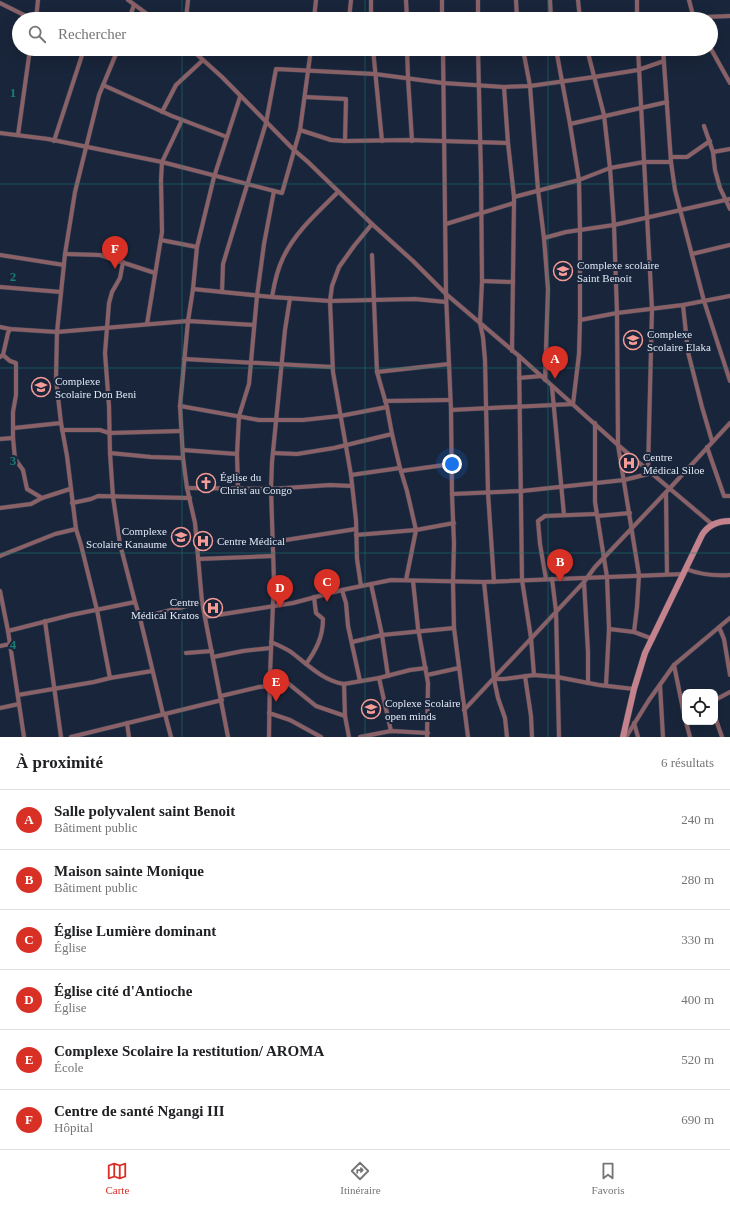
<!DOCTYPE html>
<html lang="fr">
<head>
<meta charset="utf-8">
<style>
  :root { --surface:#fff; --page:#f2f2f2; --text:#202124; --muted:#757577; --line:#e0e0e0; --accent:#d93025 }
  body { margin:0; font-family:Georgia,serif; background:var(--page); color:var(--text) }
  .controls { position:absolute; right:12px; bottom:12px; display:grid; overflow:hidden; border-radius:8px; box-shadow:0 4px 16px #0002 }
  .controls button { width:36px; height:36px; display:grid; place-items:center; padding:0; border:0; border-bottom:1px solid var(--line); background:var(--surface); color:var(--text); font:20px sans-serif }
  .you { position:absolute; left:452px; top:464px; width:14px; height:14px; margin:-10px; border:3px solid #fff; border-radius:50%; background:#1a73e8; box-shadow:0 0 0 6px #1a73e833 }
  .badge { display:grid; place-items:center; width:26px; height:26px; border-radius:50%; background:var(--accent); color:#fff; font-size:13px; font-weight:700 }
  .pin { position:absolute; translate:-50% -33px; filter:drop-shadow(0 1px 2px #0008) }
  .pin::after { content:''; position:absolute; top:21px; width:14px; height:12px; background:inherit; clip-path:polygon(0 0,100% 0,50% 100%) }
  .list { margin:0; padding:0; list-style:none }
  h2 { display:flex; justify-content:space-between; align-items:center; height:52px; margin:0; padding:0 16px; font-size:17px }
  h2 small { font-size:13px; font-weight:400; color:var(--muted) }
  .list li { display:grid; grid-template-columns:26px 1fr auto; gap:12px; align-items:center; box-sizing:border-box; height:60px; padding:0 16px; border-top:1px solid var(--line) }
  .list b { display:block; font-size:15px; white-space:nowrap }
  .list p { margin:0; font-size:13px; white-space:nowrap; color:var(--muted) }
  .list em { font-size:13px; font-style:normal; color:var(--muted) }
  .icon { flex:none; width:22px; height:22px; fill:none; stroke:currentColor; stroke-width:2; stroke-linecap:round; stroke-linejoin:round }
  .map { position:relative; flex:none; width:730px; height:737px; overflow:hidden }
  .search { position:absolute; background:var(--surface); box-shadow:0 4px 16px #0002; left:12px; right:12px; top:12px; height:44px; display:flex; align-items:center; gap:10px; box-sizing:border-box; padding:0 14px; border-radius:22px; color:var(--muted); font-size:15px }
  .sheet { height:412px; background:var(--surface) }
  nav { display:flex; justify-content:space-around; align-items:center; box-sizing:border-box; height:56px; border-top:1px solid var(--line); background:var(--surface); font-size:11px; color:var(--muted) }
  nav a { display:grid; justify-items:center; gap:2px }
  nav .on { color:var(--accent) }
  .map>svg:first-child { display:block }
  .lines { fill:none; stroke-linecap:round; stroke-linejoin:round }
  .minor-casing { stroke:#354054; stroke-width:5 }
  .secondary-casing { stroke:#354054; stroke-width:7 }
  .minor { stroke:#8a6167; stroke-width:4 }
  .secondary { stroke:#c4828d; stroke-width:6 }
  .grid { fill:none; stroke:#197c75; stroke-width:1; stroke-opacity:0.55 }
  .labels { text-anchor:middle; dominant-baseline:central; stroke-width:4; stroke-linejoin:round; paint-order:stroke }
  .poi-label { font-size:11px; fill:#e0e8f7; stroke:#19253a; text-anchor:start }
  .grid-label { font-size:13px; text-anchor:middle; font-weight:bold; fill:#197c75; stroke:#19253a; stroke-width:4; stroke-linejoin:round; paint-order:stroke }
</style>
</head>
<body>
<div class="map">
<svg width="730" height="737" viewBox="0 0 730 737">
  <rect width="100%" height="100%" fill="#19253a"/>
  <g class="lines">
    <defs>
      <g id="minor">
        <polyline points="128,0 154,19"/>
        <polyline points="371,0 371,19"/>
        <polyline points="406,0 407,19"/>
        <polyline points="516,0 517,19"/>
        <polyline points="550,0 551,19"/>
        <polyline points="578,0 580,19"/>
        <polyline points="637,0 637,19"/>
        <polyline points="689,0 694,19"/>
        <polyline points="0,3 32,19"/>
        <polyline points="36,19 38,0"/>
        <polyline points="129,19 134,5"/>
        <polyline points="186,19 188,0"/>
        <polyline points="314,19 316,0"/>
        <polyline points="349,19 351,0"/>
        <polyline points="442,19 442,0"/>
        <polyline points="478,19 478,0"/>
        <polyline points="544,19 680,18 730,16"/>
        <polyline points="191,49 222,77 294,150 308,162 372,224 413,261 446,294 519,356 618,445 713,525"/>
        <polyline points="373,49 382,141"/>
        <polyline points="407,49 408,78 412,141"/>
        <polyline points="443,49 446,294 451,410 452,494 454,543 453,583 454,628 468,737"/>
        <polyline points="478,49 481,175 482,281 480,323 483,337 485,360 488,493 494,582"/>
        <polyline points="523,49 530,86 538,190 544,238 548,289 545,380"/>
        <polyline points="587,49 604,115 610,168 614,225 617,313 618,445 639,575 637,607 634,632"/>
        <polyline points="638,49 652,309 648,470"/>
        <polyline points="663,49 671,162 675,190 704,301 730,381"/>
        <polyline points="711,49 730,83"/>
        <polyline points="103,85 172,116 227,137"/>
        <polyline points="504,87 508,143 514,197"/>
        <polyline points="305,97 346,99 345,141"/>
        <polyline points="162,112 176,85 203,60"/>
        <polyline points="570,124 667,102"/>
        <polyline points="704,126 713,152 715,170 720,188 730,209"/>
        <polyline points="300,130 331,140 345,141 409,140 508,143"/>
        <polyline points="0,133 48,139 162,162 282,193 300,130 311,49"/>
        <polyline points="18,135 30,49"/>
        <polyline points="54,141 84,49"/>
        <polyline points="713,152 730,149"/>
        <polyline points="671,157 687,157 710,141"/>
        <polyline points="446,224 514,203 514,197 579,180 610,168 644,162 671,162"/>
        <polyline points="544,238 566,232 614,225 730,199"/>
        <polyline points="161,240 197,247"/>
        <polyline points="65,254 100,255 155,273"/>
        <polyline points="692,254 730,245"/>
        <polyline points="0,255 64,265"/>
        <polyline points="372,255 377,372 387,407 392,434 400,468 407,491 416,530 406,580"/>
        <polyline points="123,262 120,278 112,292 109,303 105,353 109,406 110,453 113,497 120,544 135,602"/>
        <polyline points="482,281 513,282"/>
        <polyline points="0,287 61,292"/>
        <polyline points="193,289 272,297 330,301 415,299 446,302"/>
        <polyline points="222,292 223,264 266,123 276,69 375,74 443,83 504,87 530,86 594,77 638,70 664,61"/>
        <path d="M272 297C274 285 277 270 283 258 295 232 318 212 338 192"/>
        <polyline points="683,305 688,352 702,407 712,441"/>
        <polyline points="580,320 617,313 683,305 730,296"/>
        <polyline points="147,324 162,232 161,180 162,162 182,120"/>
        <polyline points="0,327 10,329 57,332 188,321 254,325"/>
        <polyline points="512,351 514,203"/>
        <polyline points="3,355 10,361 16,363 16,395 13,412 13,438"/>
        <polyline points="519,356 522,580 531,638 534,675"/>
        <polyline points="0,357 3,355 8,333 10,329"/>
        <polyline points="184,359 332,367"/>
        <polyline points="377,372 449,364"/>
        <polyline points="519,378 541,376"/>
        <polyline points="552,387 564,515"/>
        <polyline points="385,401 450,400"/>
        <polyline points="180,406 259,420 303,420 340,416 387,407"/>
        <polyline points="451,410 573,404 579,354 580,320 580,231 579,180 570,124 556,49"/>
        <polyline points="595,423 595,502 607,577 609,629 606,685"/>
        <polyline points="14,428 61,423"/>
        <polyline points="62,430 100,430 109,433 181,431"/>
        <polyline points="0,439 13,438 15,459 23,470 27,489 42,498 70,489"/>
        <polyline points="707,447 724,496 730,496"/>
        <polyline points="183,450 237,454"/>
        <polyline points="110,453 151,457 183,458"/>
        <polyline points="273,453 297,454 334,448 392,434"/>
        <polyline points="401,471 452,464"/>
        <polyline points="351,475 400,468"/>
        <polyline points="187,488 271,489 330,485 352,486"/>
        <polyline points="238,489 237,454 239,416 249,384 257,296 264,244 274,191"/>
        <polyline points="666,493 667,574"/>
        <polyline points="452,494 522,491 624,480 652,473"/>
        <polyline points="72,503 91,499 98,496 190,498"/>
        <polyline points="0,508 31,504 42,498"/>
        <polyline points="597,516 630,513"/>
        <polyline points="76,529 67,456 61,423 56,379 57,332 65,254 75,192 99,95 118,49"/>
        <polyline points="356,535 416,530 454,523"/>
        <polyline points="273,542 356,529"/>
        <polyline points="0,556 55,534 76,529 81,545 97,610 110,678"/>
        <polyline points="198,559 273,556"/>
        <path d="M686 569C699 574 716 576 730 575"/>
        <polyline points="546,579 540,544 538,521 545,516 596,514"/>
        <polyline points="552,579 556,611 559,737"/>
        <polyline points="413,581 418,628 428,683 427,737"/>
        <polyline points="484,582 494,679 498,698 505,718 507,737"/>
        <polyline points="584,582 588,652 588,683"/>
        <polyline points="371,584 382,635 388,676"/>
        <polyline points="361,586 357,559 356,520 351,475 333,372 330,301 332,286 339,267 354,246 372,224"/>
        <polyline points="342,590 346,603 348,626 360,681"/>
        <polyline points="0,591 8,631"/>
        <polyline points="202,602 195,523 187,488 183,458 180,406 188,321 193,289 197,247 214,177 240,97"/>
        <polyline points="205,617 293,603 342,590 391,580 484,582 684,574"/>
        <polyline points="140,618 163,714"/>
        <polyline points="45,621 61,737"/>
        <polyline points="719,627 724,639 730,675"/>
        <polyline points="609,629 634,632 653,639"/>
        <path d="M271 642C278 645 285 648 291 652 307 664 323 681 344 684L379 678 410 670 426 668"/>
        <polyline points="352,642 382,635 454,628"/>
        <polyline points="10,644 24,737"/>
        <polyline points="0,646 10,644 8,631 71,615 135,602 140,618 202,602 228,737"/>
        <polyline points="186,653 212,651"/>
        <polyline points="213,657 243,651 271,648"/>
        <path d="M306 664C316 650 323 637 323 619L316 613 314 597"/>
        <polyline points="674,665 685,719"/>
        <polyline points="270,674 284,680 316,706 345,716"/>
        <polyline points="427,675 459,668"/>
        <polyline points="525,676 531,716 532,737"/>
        <polyline points="379,678 391,731"/>
        <polyline points="494,679 504,679 534,675 557,677 599,685 634,689"/>
        <polyline points="344,684 345,716 349,737"/>
        <polyline points="660,685 663,737"/>
        <polyline points="18,695 94,682 110,678 152,671"/>
        <polyline points="221,696 259,687 270,686"/>
        <polyline points="715,700 730,692"/>
        <polyline points="0,708 19,704"/>
        <polyline points="464,710 584,582 595,567 670,488 730,423"/>
        <polyline points="269,713 290,720 321,737"/>
        <polyline points="165,714 171,737"/>
        <polyline points="715,717 722,737"/>
        <polyline points="686,722 690,737"/>
        <polyline points="127,723 129,737"/>
        <polyline points="634,723 638,737"/>
        <polyline points="71,737 222,700"/>
        <polyline points="269,737 270,674 274,581 271,489 272,462 285,330 290,298"/>
        <polyline points="360,737 391,731 428,733"/>
        <polyline points="626,737 649,700 674,665 730,618"/>
      </g>
      <path id="secondary" d="M623 737 634 689 645 653 702 535C708 525 719 521 730 521"/>
    </defs>
    <use href="#minor" class="minor-casing"/>
    <use href="#secondary" class="secondary-casing"/>
    <use href="#minor" class="minor"/>
    <use href="#secondary" class="secondary"/>
  </g>
  <path class="grid" d="M182 0V19M365 0V19M548 0V19M182 49V737M365 49V737M548 49V737M0 184H730M0 368H730M0 553H730"/>
  <defs>
    <symbol id="school-ring" viewBox="-11 -11 22 22"><circle r="9.5" fill="#19253a" stroke="#f59c96" stroke-width="1.5"/><path d="M0-5L7-2L0 1L-7-2ZM-4 1L0 2.5L4 1V4Q0 6-4 4Z" fill="#f59c96"/></symbol>
    <symbol id="hospital-ring" viewBox="-11 -11 22 22"><circle r="9.5" fill="#19253a" stroke="#f59c96" stroke-width="1.5"/><path d="M-5-5h3v3.5h4V-5h3V5h-3V1.5h-4V5h-3Z" fill="#f59c96"/></symbol>
    <symbol id="church-ring" viewBox="-11 -11 22 22"><circle r="9.5" fill="#19253a" stroke="#f59c96" stroke-width="1.5"/><path d="M-1.2-6h2.4v3.5h3.3v2.4h-3.3V6h-2.4V-.1h-3.3v-2.4h3.3Z" fill="#f59c96"/></symbol>
  </defs>
  <g fill-rule="evenodd">
    <use href="#school-ring" x="552" y="260" width="22" height="22"/>
    <use href="#school-ring" x="622" y="329" width="22" height="22"/>
    <use href="#school-ring" x="30" y="376" width="22" height="22"/>
    <use href="#hospital-ring" x="618" y="452" width="22" height="22"/>
    <use href="#church-ring" x="195" y="472" width="22" height="22"/>
    <use href="#school-ring" x="170" y="526" width="22" height="22"/>
    <use href="#hospital-ring" x="192" y="530" width="22" height="22"/>
    <use href="#hospital-ring" x="202" y="597" width="22" height="22"/>
    <use href="#school-ring" x="360" y="698" width="22" height="22"/>
  </g>
  <g class="labels">
    <g class="poi-label">
      <text x="577" y="265">Complexe scolaire<tspan x="577" dy="13">Saint Benoit</tspan></text>
      <text x="647" y="334">Complexe<tspan x="647" dy="13">Scolaire Elaka</tspan></text>
      <text x="55" y="381">Complexe<tspan x="55" dy="13">Scolaire Don Beni</tspan></text>
      <text x="643" y="457">Centre<tspan x="643" dy="13">Médical Siloe</tspan></text>
      <text x="220" y="477">Église du<tspan x="220" dy="13">Christ au Congo</tspan></text>
      <text x="167" y="531" text-anchor="end">Complexe<tspan x="167" dy="13">Scolaire Kanaume</tspan></text>
      <text x="217" y="541">Centre Médical</text>
      <text x="199" y="602" text-anchor="end">Centre<tspan x="199" dy="13">Médical Kratos</tspan></text>
      <text x="385" y="703">Coplexe Scolaire<tspan x="385" dy="13">open minds</tspan></text>
    </g>
  </g>
  <g class="grid-label">
    <text x="13" y="97">1</text>
    <text x="13" y="281">2</text>
    <text x="13" y="465">3</text>
    <text x="13" y="649">4</text>
  </g>
</svg>
<div class="controls">
<button><svg class="icon" aria-label="locate" viewBox="0 0 24 24"><circle cx="12" cy="12" r="6"/><path d="M12 2v4M12 18v4M2 12h4M18 12h4"/></svg></button>
</div>
<div class="you"></div>
<div class="pin badge" style="left:555px;top:379px">A</div>
<div class="pin badge" style="left:560px;top:582px">B</div>
<div class="pin badge" style="left:327px;top:602px">C</div>
<div class="pin badge" style="left:280px;top:608px">D</div>
<div class="pin badge" style="left:276px;top:702px">E</div>
<div class="pin badge" style="left:115px;top:269px">F</div>
<div class="search"><svg class="icon" aria-label="search" viewBox="0 0 24 24"><circle cx="10" cy="10" r="6"/><path d="M15 15l6 6"/></svg>Rechercher</div>
</div>
<section class="sheet">
<h2>À proximité<small>6 résultats</small></h2>
<ul class="list">
<li><span class="badge">A</span><div><b>Salle polyvalent saint Benoit</b><p>Bâtiment public</p></div><em>240 m</em></li>
<li><span class="badge">B</span><div><b>Maison sainte Monique</b><p>Bâtiment public</p></div><em>280 m</em></li>
<li><span class="badge">C</span><div><b>Église Lumière dominant</b><p>Église</p></div><em>330 m</em></li>
<li><span class="badge">D</span><div><b>Église cité d'Antioche</b><p>Église</p></div><em>400 m</em></li>
<li><span class="badge">E</span><div><b>Complexe Scolaire la restitution/ AROMA</b><p>École</p></div><em>520 m</em></li>
<li><span class="badge">F</span><div><b>Centre de santé Ngangi III</b><p>Hôpital</p></div><em>690 m</em></li>
</ul>
</section>
<nav>
<a class="on"><svg class="icon" aria-label="map" viewBox="0 0 24 24"><path d="M3 6l6-2 6 2 6-2v14l-6 2-6-2-6 2zM9 4v14M15 6v14"/></svg>Carte</a>
<a><svg class="icon" aria-label="directions" viewBox="0 0 24 24"><path d="M12 3l9 9-9 9-9-9zM9 14v-3h6M13 9l2 2-2 2"/></svg>Itinéraire</a>
<a><svg class="icon" aria-label="saved" viewBox="0 0 24 24"><path d="M7 4h10v16l-5-4-5 4z"/></svg>Favoris</a>
</nav>
</body>
</html>
